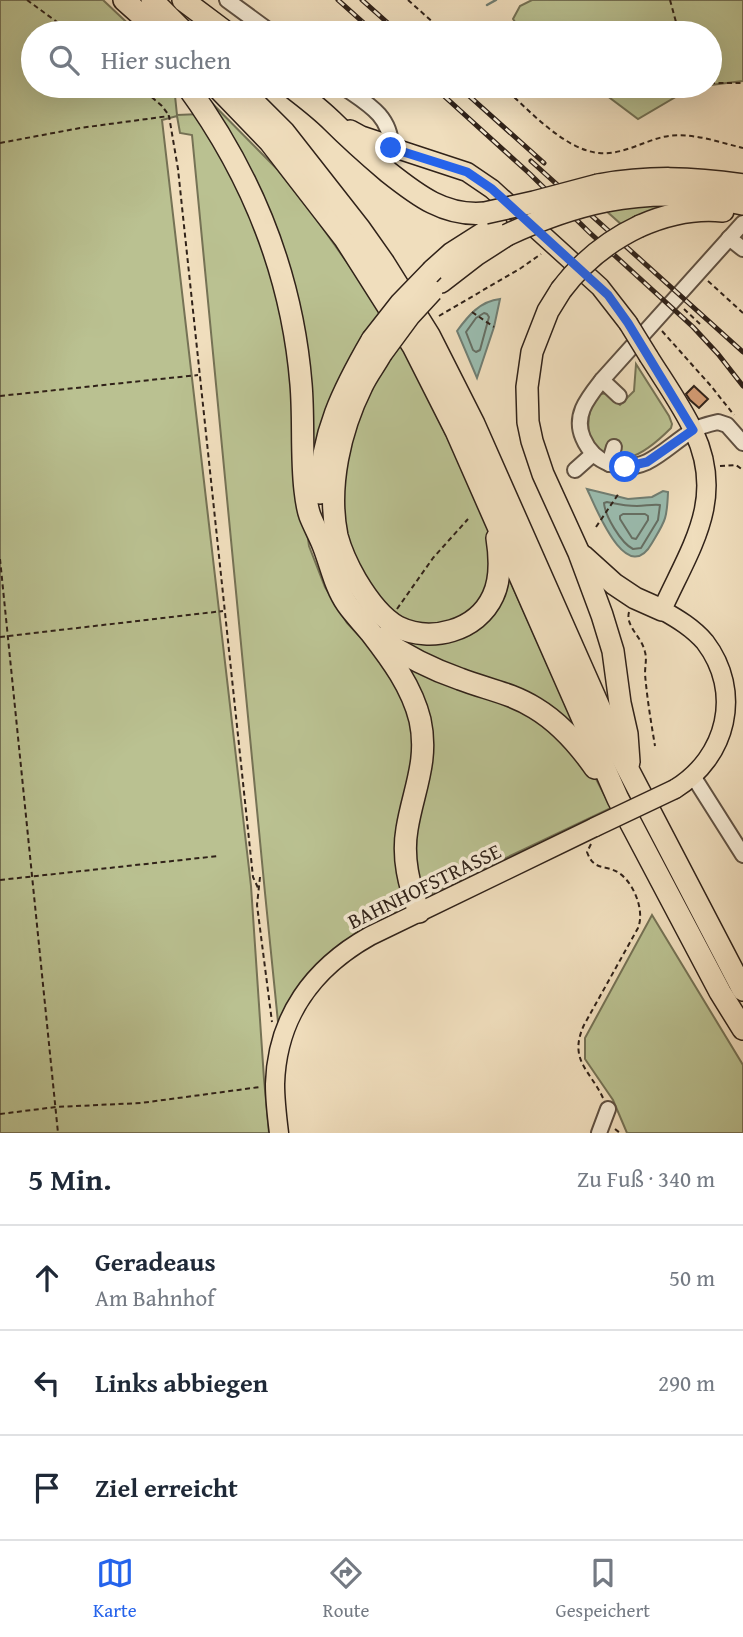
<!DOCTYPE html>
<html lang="de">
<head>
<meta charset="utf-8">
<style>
  :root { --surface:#fff; --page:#f2f2f3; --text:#1f2937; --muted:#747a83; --line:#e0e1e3; --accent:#2563eb }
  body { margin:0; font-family:"Gentium Book Plus",serif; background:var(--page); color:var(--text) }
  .stop { position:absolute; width:21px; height:21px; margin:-16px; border:5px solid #2563eb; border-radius:50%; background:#fff }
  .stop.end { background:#2563eb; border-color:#fff; box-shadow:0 2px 7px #0008 }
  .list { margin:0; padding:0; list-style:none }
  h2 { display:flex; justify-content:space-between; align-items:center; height:91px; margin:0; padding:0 28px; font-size:30px }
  h2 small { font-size:23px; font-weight:400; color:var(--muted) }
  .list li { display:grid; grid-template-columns:46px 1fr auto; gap:21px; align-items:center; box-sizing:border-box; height:105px; padding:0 28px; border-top:2px solid var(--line) }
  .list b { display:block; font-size:26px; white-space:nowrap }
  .list p { margin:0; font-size:23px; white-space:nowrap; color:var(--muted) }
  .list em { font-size:23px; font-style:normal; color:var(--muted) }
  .icon { flex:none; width:38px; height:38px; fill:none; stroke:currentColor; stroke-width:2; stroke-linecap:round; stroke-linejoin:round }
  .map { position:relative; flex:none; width:743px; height:1133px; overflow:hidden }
  .search { position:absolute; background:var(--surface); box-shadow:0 7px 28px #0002; left:21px; right:21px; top:21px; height:77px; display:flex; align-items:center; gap:18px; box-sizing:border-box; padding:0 24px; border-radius:38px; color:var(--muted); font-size:26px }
  .sheet { height:406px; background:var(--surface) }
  nav { display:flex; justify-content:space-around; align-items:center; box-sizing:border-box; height:98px; border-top:2px solid var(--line); background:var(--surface); font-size:19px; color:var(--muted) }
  nav a { display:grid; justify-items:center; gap:4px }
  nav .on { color:var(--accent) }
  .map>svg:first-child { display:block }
  .green { fill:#bac191; stroke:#757255; stroke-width:2 }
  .water { fill:#9abcaf; stroke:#707e73; stroke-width:2 }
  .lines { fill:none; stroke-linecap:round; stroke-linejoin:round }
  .shore { stroke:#656f64; stroke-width:2 }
  .stream { stroke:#707e73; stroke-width:2.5 }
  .building { fill:#d49c74; stroke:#302219; stroke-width:2 }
  .minor-casing { stroke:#605142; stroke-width:18 }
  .major-casing { stroke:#302219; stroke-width:21 }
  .highway-casing { stroke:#302219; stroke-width:24 }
  .path { stroke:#302219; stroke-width:2; stroke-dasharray:5 3.5; stroke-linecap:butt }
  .minor { stroke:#f5ead4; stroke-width:14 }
  .major { stroke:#f0debd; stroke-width:18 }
  .highway { stroke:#f0debd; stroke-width:21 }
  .rail-casing { stroke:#302219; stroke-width:5 }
  .rail { stroke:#f5ead4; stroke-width:2.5; stroke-dasharray:8; stroke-linecap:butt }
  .major-bridge-casing { stroke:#302219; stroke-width:21; stroke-linecap:butt }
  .highway-bridge-casing { stroke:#302219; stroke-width:24; stroke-linecap:butt }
  .major-bridge { stroke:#f0debd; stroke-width:18 }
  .highway-bridge { stroke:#f0debd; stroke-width:21 }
  .route { stroke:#2563eb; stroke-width:9 }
  .labels { text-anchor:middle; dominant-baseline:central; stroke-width:7; stroke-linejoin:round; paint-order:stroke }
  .street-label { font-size:21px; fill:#302219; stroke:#f5ead4 }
</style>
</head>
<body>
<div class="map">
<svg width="743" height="1133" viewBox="0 0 743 1133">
  <rect width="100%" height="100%" fill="#f0debd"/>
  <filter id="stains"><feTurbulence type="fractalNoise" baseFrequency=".00286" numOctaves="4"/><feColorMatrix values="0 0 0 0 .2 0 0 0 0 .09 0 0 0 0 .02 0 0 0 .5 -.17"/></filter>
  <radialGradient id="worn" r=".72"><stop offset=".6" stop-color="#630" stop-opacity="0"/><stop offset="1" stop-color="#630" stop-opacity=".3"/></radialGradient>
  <g class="green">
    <polygon points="0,0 103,0 138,33 33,33 33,86 174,86 177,115 200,114 230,160 282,301 302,495 309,546 325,587 347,623 376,654 402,687 414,725 406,901 399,911 340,944 317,964 294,994 278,1022 265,893 192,135 180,133 177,116 162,120 251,886 264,1079 269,1133 0,1133"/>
    <polygon points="532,0 743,0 743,81 710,85 710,33 523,33 513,19 520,6"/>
    <polygon points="195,86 277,169 312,213 356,275 413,366 469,483 512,585 577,731 592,771 611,808 428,895 416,882 413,868 427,726 353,564 311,456 293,300"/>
    <polygon points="594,86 706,86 691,88 638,119"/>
    <polygon points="687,201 622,225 604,209"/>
    <path d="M636 364 669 416 672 424 671 428C660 439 645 453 630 457 625 458 618 457 613 456 582 451 586 420 594 397 609 389 609 396 620 405L634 391Z"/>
    <polygon points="652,915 743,1065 743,1133 627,1133 613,1100 585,1059 585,1038"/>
  </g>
  <g class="water">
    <path d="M500 299 494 327 477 378 457 331C468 316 480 301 500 299Z"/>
    <path d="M587 489 628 499 652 497 663 491 668 492C667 520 665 521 652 543 627 588 596 508 587 489Z"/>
  </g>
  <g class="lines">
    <g class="shore">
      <polygon points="484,313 487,314 489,317 480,350 476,352 473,350 466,332 476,318"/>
      <path d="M607 502C617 504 626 506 637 506 645 506 653 504 660 505L658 520 641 548 633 549C621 543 605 516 604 503Z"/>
      <polygon points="623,514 645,514 648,516 648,520 636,539 632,538 620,519 620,516"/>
    </g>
    <polyline class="stream" points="487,5 496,0"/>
  </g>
  <polygon class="building" points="694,386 708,399 699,408 690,400 686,394"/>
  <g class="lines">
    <defs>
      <g id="minor">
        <polyline points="227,0 272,33"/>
        <path d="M342 86C366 103 391 115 391 147"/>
        <path d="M743 223 602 380C588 398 573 415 583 438 594 464 622 473 647 462 663 454 677 440 692 431 700 426 709 424 718 422L727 425 743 443"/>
        <polyline points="729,238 743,249"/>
        <polyline points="602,380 619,396"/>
        <polyline points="609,464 614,447"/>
        <polyline points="575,470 593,454"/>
        <polyline points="693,776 743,855"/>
        <polyline points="599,1133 608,1109"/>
      </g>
      <g id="major">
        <polyline points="391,147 467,172 492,189 600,287 628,323"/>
        <path d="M649 357C664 381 682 406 694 432 726 500 690 548 662 610 678 619 693 628 705 642 743 692 727 757 675 789"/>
        <path d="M279 1133C277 1117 275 1100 275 1084 277 1017 313 968 370 936L595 827"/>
      </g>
      <g id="highway">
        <polyline points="124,0 161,33"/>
        <polyline points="152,0 185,33"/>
        <polyline points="183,0 227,33"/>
        <path d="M187 86C252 175 292 274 301 384 304 419 301 455 305 490 306 499 307 508 310 516 314 526 319 535 323 545 331 565 335 587 347 604 354 614 363 623 371 633 391 659 412 687 420 720 429 761 413 791 407 829 402 858 409 885 419 912"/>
        <polyline points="216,86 270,142 345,239 413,346 456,431 618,799 720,992 743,1029"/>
        <polyline points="238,86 284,132 360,229 384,263 429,335 474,424 620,754 743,990"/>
        <path d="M290 86C304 97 319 108 332 121 350 139 368 155 388 172 417 195 445 217 485 213"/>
        <polyline points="350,131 361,137 391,147"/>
        <path d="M598 185C648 176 692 177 743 185"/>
        <path d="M606 201C652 192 698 193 743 204"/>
        <path d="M640 226C665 215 695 208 723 211"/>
        <polyline points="433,270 452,253 496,225"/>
        <polyline points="441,282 476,255 507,235"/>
        <polyline points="561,290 548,311 532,352 527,387 528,422 532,441 543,474 579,553 602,615 613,651 620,703 627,734 629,762"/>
        <path d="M381 354C375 365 367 375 362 386 340 430 327 487 337 536 341 551 348 566 356 580 365 595 381 618 398 627 431 643 477 631 493 596 501 579 500 557 497 538"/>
        <path d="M320 493C321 434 343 390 372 340"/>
        <polyline points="583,556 614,584 635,598 662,610"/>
        <path d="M379 638C404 655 431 669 460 679 486 689 511 693 535 708 560 723 579 745 595 768"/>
      </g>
    </defs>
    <use href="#minor" class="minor-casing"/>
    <use href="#major" class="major-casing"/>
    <use href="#highway" class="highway-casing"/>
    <g class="path">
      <polyline points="27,0 72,33"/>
      <polyline points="408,0 445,33"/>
      <polyline points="670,0 679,33"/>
      <polyline points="710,83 743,83"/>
      <polyline points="139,86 162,106 168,114"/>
      <path d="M502 86C527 108 564 150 599 153 622 155 642 142 663 137 689 131 718 142 743 148"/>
      <polyline points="0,143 80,128 169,116 178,169 253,877 259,890"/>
      <polyline points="708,281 743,313"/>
      <polyline points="684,309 700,324"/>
      <polyline points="472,312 494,327"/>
      <polyline points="439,316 521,268 541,254"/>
      <polyline points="662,331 711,386 734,415"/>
      <polyline points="0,396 198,375"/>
      <polyline points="720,466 736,465 743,470"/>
      <polyline points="596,527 619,493"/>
      <polyline points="0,559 58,1133"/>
      <polyline points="397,609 433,558 468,519"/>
      <path d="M629 612C625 626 642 637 645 652 647 659 645 666 645 674 647 698 651 722 655 746"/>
      <polyline points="0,637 223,611"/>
      <path d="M591 844 587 852C594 872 606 864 619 873 634 883 645 911 638 928L584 1025C568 1060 590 1070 603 1098"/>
      <polyline points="260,877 257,905 272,1022"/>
      <polyline points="0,880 218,856"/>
      <polyline points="0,1114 56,1107 141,1103 260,1087"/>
      <polyline points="615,1129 620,1133"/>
    </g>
    <use href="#minor" class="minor"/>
    <use href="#major" class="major"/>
    <use href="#highway" class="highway"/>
    <defs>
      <g id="rail">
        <polyline points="338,0 375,33"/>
        <polyline points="362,0 399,33"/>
        <polyline points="433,86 530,174 589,232 693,327 718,354 743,386"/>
        <polyline points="458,86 544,163"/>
        <polyline points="531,161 743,352"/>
      </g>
    </defs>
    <use href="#rail" class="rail-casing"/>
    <use href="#rail" class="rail"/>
    <defs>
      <g id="major-bridge">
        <polyline points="628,323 649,357"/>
        <polyline points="595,827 675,789"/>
      </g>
      <g id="highway-bridge">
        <polyline points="485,213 534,202 598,185"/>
        <path d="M507 235C539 220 571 208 606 201"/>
        <path d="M561 290C582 262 608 241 640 226"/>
        <polyline points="372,340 401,303 433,270"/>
        <polyline points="381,354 409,316 432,291"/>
      </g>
    </defs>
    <use href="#major-bridge" class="major-bridge-casing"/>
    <use href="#highway-bridge" class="highway-bridge-casing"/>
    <use href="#major-bridge" class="major-bridge"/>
    <use href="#highway-bridge" class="highway-bridge"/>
  </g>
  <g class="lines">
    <polyline class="route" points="391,148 467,172 492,189 608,295 628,323 693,430 647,462 625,467"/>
  </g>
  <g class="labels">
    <g class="street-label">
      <text transform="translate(424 886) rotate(-26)">BAHNHOFSTRASSE</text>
    </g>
  </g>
  <rect width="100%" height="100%" filter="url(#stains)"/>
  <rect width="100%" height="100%" fill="url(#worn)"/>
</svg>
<div class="stop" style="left:625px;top:467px"></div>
<div class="stop end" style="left:391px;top:148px"></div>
<div class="search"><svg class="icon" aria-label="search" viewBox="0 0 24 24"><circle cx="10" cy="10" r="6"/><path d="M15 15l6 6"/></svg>Hier suchen</div>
</div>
<section class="sheet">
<h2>5 Min.<small>Zu Fuß · 340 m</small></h2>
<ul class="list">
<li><svg class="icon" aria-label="ahead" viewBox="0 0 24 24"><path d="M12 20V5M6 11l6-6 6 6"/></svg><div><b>Geradeaus</b><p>Am Bahnhof</p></div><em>50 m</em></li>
<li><svg class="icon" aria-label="left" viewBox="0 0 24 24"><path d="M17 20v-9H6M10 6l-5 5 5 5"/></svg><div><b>Links abbiegen</b></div><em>290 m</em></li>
<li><svg class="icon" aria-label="arrive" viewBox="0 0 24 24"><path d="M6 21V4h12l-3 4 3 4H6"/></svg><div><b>Ziel erreicht</b></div></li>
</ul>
</section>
<nav>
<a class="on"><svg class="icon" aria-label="map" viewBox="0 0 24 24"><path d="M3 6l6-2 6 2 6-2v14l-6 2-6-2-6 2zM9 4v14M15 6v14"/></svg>Karte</a>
<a><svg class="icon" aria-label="directions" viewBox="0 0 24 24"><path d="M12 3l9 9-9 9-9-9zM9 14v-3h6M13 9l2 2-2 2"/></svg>Route</a>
<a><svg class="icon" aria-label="saved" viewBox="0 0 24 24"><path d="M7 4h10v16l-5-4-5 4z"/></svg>Gespeichert</a>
</nav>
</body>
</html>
